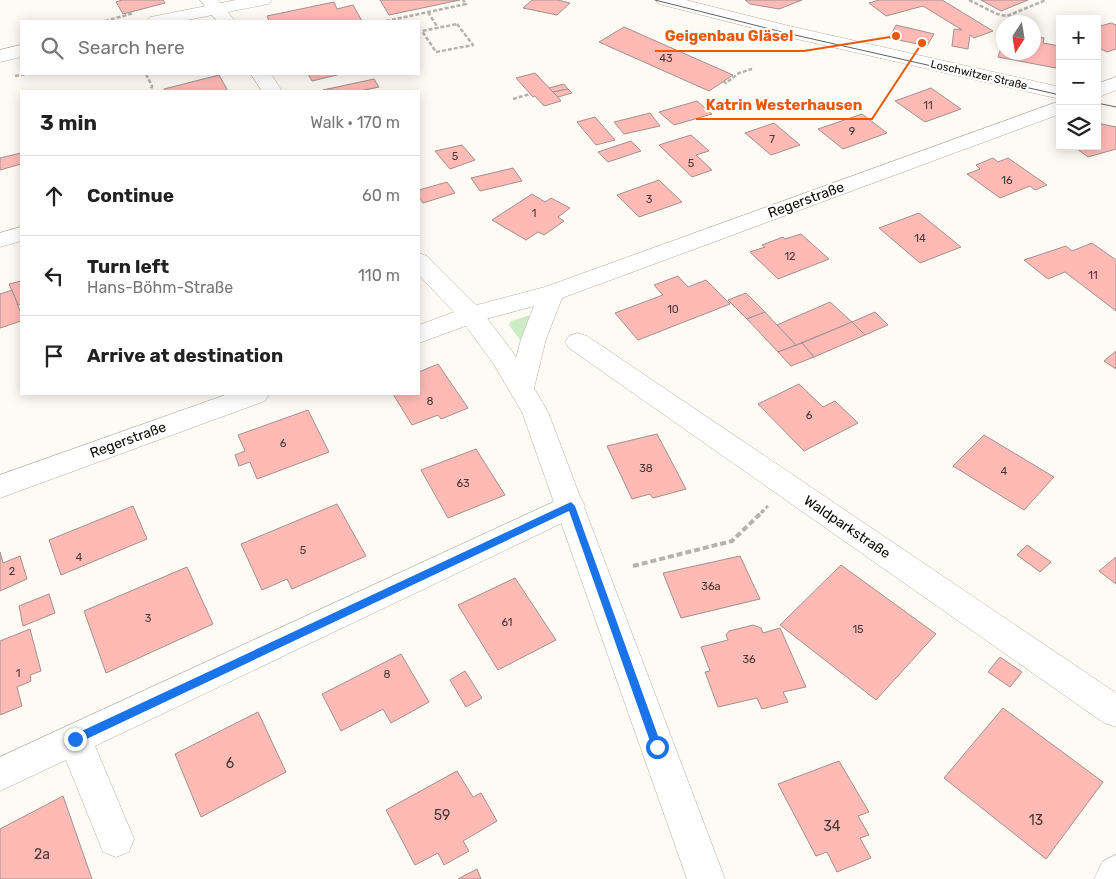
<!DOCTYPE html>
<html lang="en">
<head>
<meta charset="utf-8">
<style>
  :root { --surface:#fff; --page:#f6f6f6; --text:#222; --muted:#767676; --line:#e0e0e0 }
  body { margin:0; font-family:Rubik,sans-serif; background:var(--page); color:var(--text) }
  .controls { position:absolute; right:15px; top:15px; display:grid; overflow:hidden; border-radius:0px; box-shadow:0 2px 12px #0003 }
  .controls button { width:45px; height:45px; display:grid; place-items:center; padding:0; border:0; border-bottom:1px solid var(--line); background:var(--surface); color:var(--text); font:25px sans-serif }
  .compass { position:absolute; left:996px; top:15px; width:45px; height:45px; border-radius:50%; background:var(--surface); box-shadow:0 2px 12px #0003; rotate:192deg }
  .stop { position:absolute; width:15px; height:15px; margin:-11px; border:4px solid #1a73e8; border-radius:50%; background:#fff }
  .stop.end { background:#1a73e8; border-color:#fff; box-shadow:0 1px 5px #0008 }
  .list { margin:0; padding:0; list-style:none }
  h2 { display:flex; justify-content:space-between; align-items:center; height:65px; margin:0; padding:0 20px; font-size:21px }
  h2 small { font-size:16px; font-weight:400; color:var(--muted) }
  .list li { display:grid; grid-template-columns:32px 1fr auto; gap:15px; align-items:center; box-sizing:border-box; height:80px; padding:0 20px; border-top:1px solid var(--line) }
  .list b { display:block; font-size:19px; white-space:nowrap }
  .list p { margin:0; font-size:16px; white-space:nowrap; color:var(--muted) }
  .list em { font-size:16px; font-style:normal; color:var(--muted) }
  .icon { flex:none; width:28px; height:28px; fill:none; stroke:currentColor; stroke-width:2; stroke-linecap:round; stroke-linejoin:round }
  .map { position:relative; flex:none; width:1116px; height:879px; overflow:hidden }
  .search { position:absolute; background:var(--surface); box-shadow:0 2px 12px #0003; left:20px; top:20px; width:400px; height:55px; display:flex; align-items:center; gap:12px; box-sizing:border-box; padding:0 18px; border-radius:0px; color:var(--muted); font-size:19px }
  .panel { position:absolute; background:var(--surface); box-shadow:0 2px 12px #0003; left:20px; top:90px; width:400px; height:305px; border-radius:0px }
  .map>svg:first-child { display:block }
  .green { fill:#ccecc6 }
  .building { fill:#ffbab6; stroke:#9e9190 }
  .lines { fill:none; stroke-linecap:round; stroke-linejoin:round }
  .minor-casing { stroke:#b6afa6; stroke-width:1 }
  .major-casing { stroke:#b6afa6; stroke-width:1 }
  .path-far2 { stroke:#b5b2ad; stroke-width:2.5; stroke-dasharray:4 2; stroke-linecap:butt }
  .path-far1 { stroke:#b5b2ad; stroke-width:3; stroke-dasharray:4.5 2.5; stroke-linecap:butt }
  .path { stroke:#b5b2ad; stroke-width:4; stroke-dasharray:6 3; stroke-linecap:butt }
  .minor { fill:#fff; fill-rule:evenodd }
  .major { fill:#fff; fill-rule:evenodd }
  .tram { stroke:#63605c; stroke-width:1 }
  .route { fill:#1a73e8 }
  .labels { text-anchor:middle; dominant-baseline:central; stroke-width:4.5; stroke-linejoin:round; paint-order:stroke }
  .number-label { font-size:11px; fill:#4a3734 }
  .far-street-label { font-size:11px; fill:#0d0b08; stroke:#fff }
  .street-label { font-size:14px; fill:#0d0b08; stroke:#fff }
  .near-number-label { font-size:14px; fill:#4a3734 }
  .leader { fill:none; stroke:#e8590c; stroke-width:2 }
  .callout-dot { fill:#e8590c; stroke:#fff; stroke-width:2 }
  .callout-label { font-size:15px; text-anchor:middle; font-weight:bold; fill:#e8590c; stroke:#fff; stroke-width:4.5; stroke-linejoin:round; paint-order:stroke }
</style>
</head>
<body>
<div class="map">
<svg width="1116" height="879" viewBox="0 0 1116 879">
  <rect width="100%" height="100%" fill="#fefaf4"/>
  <polygon class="green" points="531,315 523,344 509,325 511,321"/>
  <g class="building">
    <polygon points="122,0 163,0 165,3 123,14 116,2"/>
    <polygon points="380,0 460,0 389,15"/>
    <polygon points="532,0 558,0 570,3 557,15 523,8"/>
    <polygon points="745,0 802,0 779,9 750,4"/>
    <polygon points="879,0 942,0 993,31 974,38 970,35 968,49 952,46 954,29 962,30 923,6 886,16 869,3"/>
    <polygon points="981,0 1028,0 1001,11"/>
    <polygon points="334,2 337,9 353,5 362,21 269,21 267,16"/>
    <polygon points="1111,23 1116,25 1116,49 1107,52 1097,47 1097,27"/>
    <polygon points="896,25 934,34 927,46 889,38"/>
    <polygon points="624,27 733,75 709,91 599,42"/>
    <polygon points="1034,36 1044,38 1043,43 1060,46 1056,68 998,57 1004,39 1004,52 1034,52"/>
    <polygon points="535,73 558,97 561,101 544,106 535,96 533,97 516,78"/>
    <polygon points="308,74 341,74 312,81"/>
    <polygon points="219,75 228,91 165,91 164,89"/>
    <polygon points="374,79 379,87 360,91 323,90"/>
    <polygon points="564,84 568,89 553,92 549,88"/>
    <polygon points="931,88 961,109 925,122 895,101"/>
    <polygon points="568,89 572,93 558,97 553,92"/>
    <polygon points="697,101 712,114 674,125 659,112"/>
    <polygon points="650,113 660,126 624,134 614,122"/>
    <polygon points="862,114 887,133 843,149 818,129"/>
    <polygon points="595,117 615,140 596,145 577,122"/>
    <polygon points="774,123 800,145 771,155 745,133"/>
    <polygon points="1097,123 1116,127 1116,149 1088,157 1073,146 1097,146"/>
    <polygon points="691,135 709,151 696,155 712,170 692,177 659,145"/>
    <polygon points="631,141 641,151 608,162 598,152"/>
    <polygon points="462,145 475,160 450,169 435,151"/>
    <polygon points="21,153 21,164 0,170 0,158"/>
    <polygon points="993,158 998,162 1008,158 1047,185 1035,190 1030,186 1000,198 967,174 980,169 976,165"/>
    <polygon points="513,168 522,181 480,191 471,178"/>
    <polygon points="659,180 682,202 639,217 617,195"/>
    <polygon points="447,182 455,193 423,203 419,197 419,190"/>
    <polygon points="532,194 545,202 551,198 570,208 558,217 564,221 544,235 538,232 526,240 492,220"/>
    <polygon points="919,213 961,247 920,263 879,228"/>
    <polygon points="801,234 829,259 778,279 750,252 765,247 762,245 783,237 785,239"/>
    <polygon points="1092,243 1116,260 1116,311 1065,272 1048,279 1024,260 1066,246 1072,251"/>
    <polygon points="678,276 688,287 706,280 730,304 638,340 615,313 663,295 654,285"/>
    <polygon points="21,281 21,304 18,305 9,284"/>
    <polygon points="12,290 21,313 21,321 0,328 0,294"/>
    <polygon points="746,293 765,312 747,319 728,300"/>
    <polygon points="830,302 852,322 796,345 777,325"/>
    <polygon points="765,312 777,325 796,345 778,352 747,319"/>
    <polygon points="875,312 888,325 865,335 852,322"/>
    <polygon points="852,322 865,335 814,357 802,343"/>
    <polygon points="802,343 814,357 791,366 778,352"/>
    <polygon points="1116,351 1116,369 1104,361"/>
    <polygon points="438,364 468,408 441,419 438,415 412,425 393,394 419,394 419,372"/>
    <polygon points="799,384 823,407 835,401 858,423 804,451 758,404"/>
    <polygon points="308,410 329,452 257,479 250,462 239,466 235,455 245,451 238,435"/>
    <polygon points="657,434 686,489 653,498 650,494 632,499 607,446"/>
    <polygon points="984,435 1054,477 1024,510 953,466"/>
    <polygon points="476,449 505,495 448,518 421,470"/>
    <polygon points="337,504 366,556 292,589 287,579 262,590 241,544"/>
    <polygon points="133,506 147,539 61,575 49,540"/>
    <polygon points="1027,545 1051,562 1040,572 1017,555"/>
    <polygon points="0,552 3,563 20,556 27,579 0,591"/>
    <polygon points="740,556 760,599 681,618 663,573"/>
    <polygon points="1116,557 1116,584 1099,571"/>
    <polygon points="841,565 936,634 876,700 780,625"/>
    <polygon points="187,567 213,624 106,673 84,611"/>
    <polygon points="515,578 556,640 498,670 458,605"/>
    <polygon points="49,594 55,613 23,626 19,606"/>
    <polygon points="753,625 761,628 763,633 780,628 806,687 783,692 788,702 762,709 757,698 718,707 705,672 710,671 701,647 728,640 726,635 729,631"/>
    <polygon points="30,629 41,671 30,675 31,681 17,687 22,706 0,715 0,641"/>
    <polygon points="401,654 429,702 391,723 383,709 341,731 322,694"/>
    <polygon points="1000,657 1022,672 1010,687 988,672"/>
    <polygon points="465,671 482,698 466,707 450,680"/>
    <polygon points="1003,708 1103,782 1046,859 944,778"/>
    <polygon points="258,712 286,772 201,817 175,754"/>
    <polygon points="839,761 869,812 858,816 869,835 860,838 871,858 837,872 827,852 816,856 778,784"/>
    <polygon points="457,771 473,797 481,793 497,821 463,841 469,851 444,865 438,853 415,865 386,810"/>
    <polygon points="63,796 92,879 0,879 0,829"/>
    <polygon points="477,869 481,879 458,879"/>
  </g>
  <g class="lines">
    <defs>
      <g id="minor">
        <polygon points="236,0 272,0 269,4 263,5 182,21 147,21 150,17 156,16"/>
        <polygon points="656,0 686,0 789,26 1060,87 1060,99 788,37 659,4"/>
        <polygon points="21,45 21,57 0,62 0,50"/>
        <polygon points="1116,77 1116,90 1097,98 1097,84"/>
        <polygon points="1060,101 1060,114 562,298 546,339 534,388 530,395 521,398 512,395 508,388 521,339 534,306 479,321 419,343 419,325 462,309 545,287"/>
        <polygon points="21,227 21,241 0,247 0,233"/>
        <polygon points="578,333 587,336 1116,693 1116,727 1104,723 569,348 565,342 569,336"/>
        <polygon points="228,394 269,394 265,401 0,498 0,475"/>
        <polygon points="571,494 581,498 585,506 581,514 95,746 134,839 129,852 116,857 103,852 66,760 0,791 0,757"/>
        <polygon points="1116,855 1116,879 1094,879 1103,861"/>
      </g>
      <g id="major">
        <polygon points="200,0 218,0 235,21 217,21"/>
        <polygon points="251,74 271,74 282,91 262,91"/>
        <polygon points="419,253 427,256 480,309 512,351 548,412 725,879 687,879 522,412 493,363 462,321 419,275"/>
      </g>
    </defs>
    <use href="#minor" class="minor-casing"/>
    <use href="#major" class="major-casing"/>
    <g class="path-far2">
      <polyline points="969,0 997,14 1007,16 1046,0"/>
      <polyline points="428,12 438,28"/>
      <polyline points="105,21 134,13"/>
      <polyline points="386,21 466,4 463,0"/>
      <polygon points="457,24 473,45 436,52 422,31"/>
      <polyline points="146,74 152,86 151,91"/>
      <polyline points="15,76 27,74"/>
      <polyline points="723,81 726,83 739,73 752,69"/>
      <polyline points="513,99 530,94"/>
    </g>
    <polyline class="path-far1" points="761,513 768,506"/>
    <polyline class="path" points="633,566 732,541 763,511"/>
    <use href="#minor" class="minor"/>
    <use href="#major" class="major"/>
    <g class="tram">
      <polyline points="655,0 786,33 1060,95"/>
      <polyline points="1097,103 1116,107"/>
    </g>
  </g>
  <polygon class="route" points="571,502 575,506 662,747 660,750 653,750 652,747 569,511 78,743 71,743 71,736"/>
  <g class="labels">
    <g class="number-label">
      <text x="666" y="58">43</text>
      <text x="928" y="105">11</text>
      <text x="852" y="131">9</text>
      <text x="772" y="139">7</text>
      <text x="455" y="156">5</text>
      <text x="691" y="163">5</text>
      <text x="1007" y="180">16</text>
      <text x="649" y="199">3</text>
      <text x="534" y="213">1</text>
      <text x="920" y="238">14</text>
      <text x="790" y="256">12</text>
      <text x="1093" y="275">11</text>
      <text x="673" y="309">10</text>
      <text x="430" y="401">8</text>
      <text x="809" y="415">6</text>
      <text x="283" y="443">6</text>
      <text x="646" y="468">38</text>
      <text x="1004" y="471">4</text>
      <text x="463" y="483">63</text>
      <text x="303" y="550">5</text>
      <text x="79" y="557">4</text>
      <text x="12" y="571">2</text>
      <text x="711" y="586">36a</text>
      <text x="148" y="618">3</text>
      <text x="507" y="622">61</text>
      <text x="858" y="629">15</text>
      <text x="749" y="659">36</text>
      <text x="18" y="673">1</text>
      <text x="387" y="674">8</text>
    </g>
    <g class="far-street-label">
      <text transform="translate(979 75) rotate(13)">Loschwitzer Straße</text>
    </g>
    <g class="street-label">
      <text transform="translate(806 200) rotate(-20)">Regerstraße</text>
      <text transform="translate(128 440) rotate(-20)">Regerstraße</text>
      <text transform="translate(847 527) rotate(34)">Waldparkstraße</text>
    </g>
    <g class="near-number-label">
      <text x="230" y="763">6</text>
      <text x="442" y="815">59</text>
      <text x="1036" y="820">13</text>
      <text x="832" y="826">34</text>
      <text x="42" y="854">2a</text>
    </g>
  </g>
  <path class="leader" d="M896 36L804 51H655M922 43L872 119H696"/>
  <g class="callout-dot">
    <circle cx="896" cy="36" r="5"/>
    <circle cx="922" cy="43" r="5"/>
  </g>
  <g class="callout-label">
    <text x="729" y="41">Geigenbau Gläsel</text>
    <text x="784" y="110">Katrin Westerhausen</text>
  </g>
</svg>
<div class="controls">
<button>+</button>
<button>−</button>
<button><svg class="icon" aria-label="layers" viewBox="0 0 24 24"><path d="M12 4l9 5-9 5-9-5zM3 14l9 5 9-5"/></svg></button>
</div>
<svg class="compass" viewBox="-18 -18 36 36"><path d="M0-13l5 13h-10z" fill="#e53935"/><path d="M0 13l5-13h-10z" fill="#767676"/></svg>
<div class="stop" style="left:657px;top:747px"></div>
<div class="stop end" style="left:75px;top:739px"></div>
<div class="search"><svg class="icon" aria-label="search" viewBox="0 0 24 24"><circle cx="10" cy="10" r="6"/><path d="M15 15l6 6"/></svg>Search here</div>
<section class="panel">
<h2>3 min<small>Walk · 170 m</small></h2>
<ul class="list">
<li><svg class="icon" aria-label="ahead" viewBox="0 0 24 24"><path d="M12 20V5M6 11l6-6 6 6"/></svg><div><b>Continue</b></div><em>60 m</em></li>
<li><svg class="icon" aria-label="left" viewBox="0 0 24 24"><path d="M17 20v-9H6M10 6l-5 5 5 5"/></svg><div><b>Turn left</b><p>Hans-Böhm-Straße</p></div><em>110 m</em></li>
<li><svg class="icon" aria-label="arrive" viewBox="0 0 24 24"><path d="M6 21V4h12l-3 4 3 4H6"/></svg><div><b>Arrive at destination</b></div></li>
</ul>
</section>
</div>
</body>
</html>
